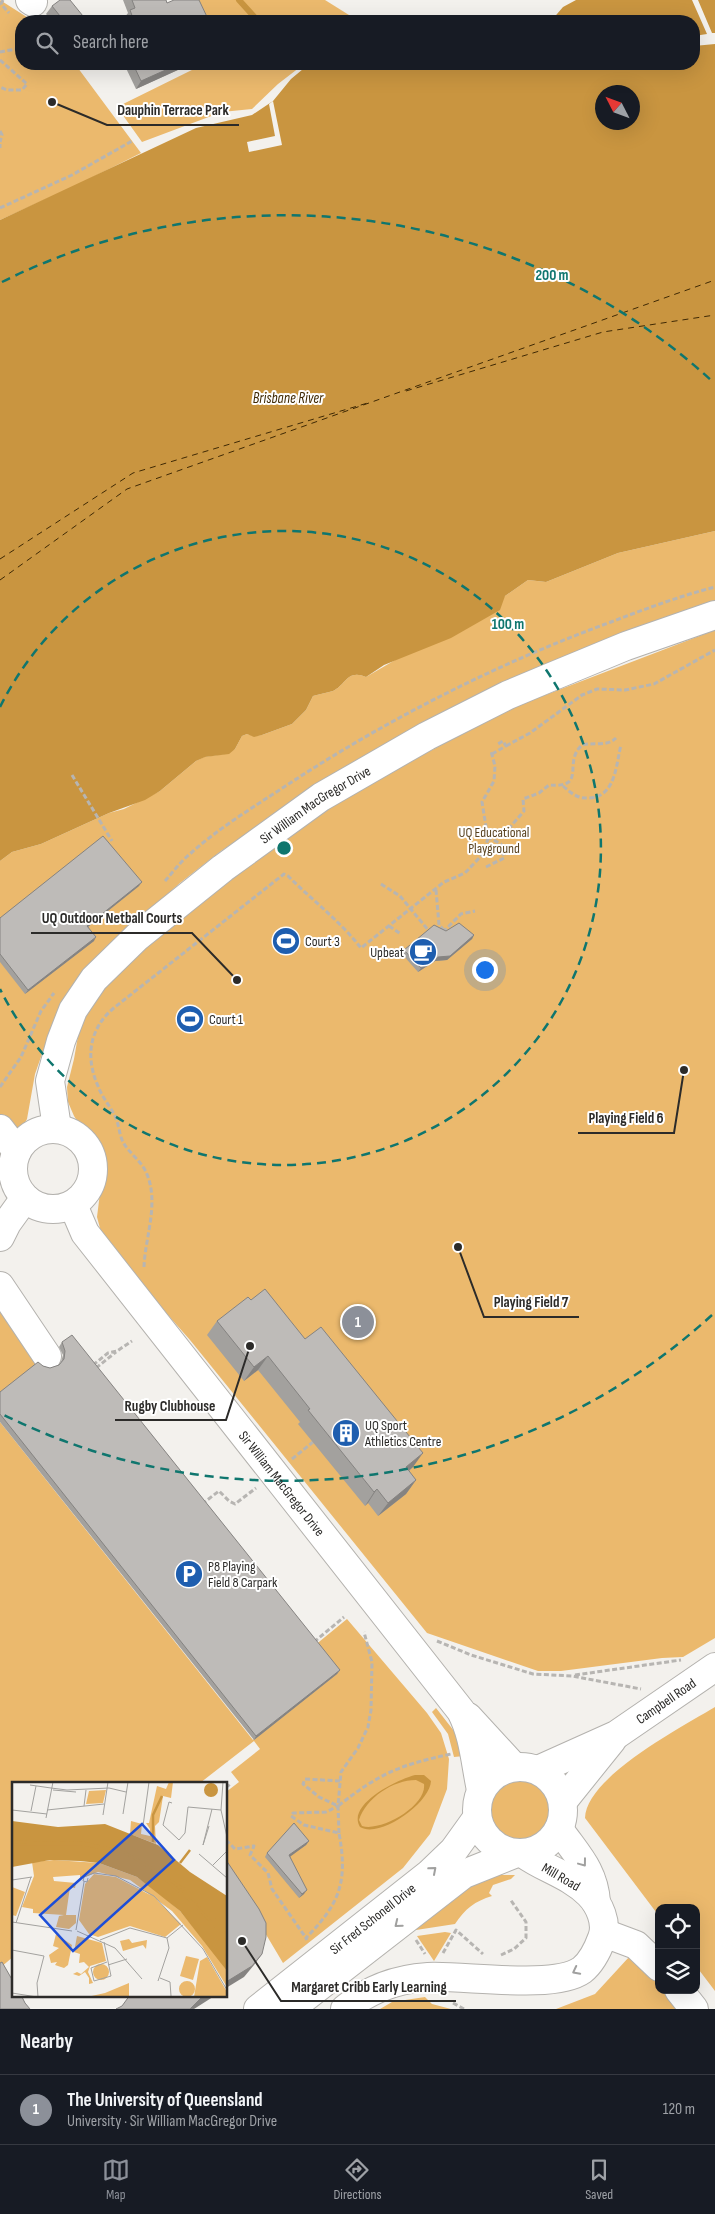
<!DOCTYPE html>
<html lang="en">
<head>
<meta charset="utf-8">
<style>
  :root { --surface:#171b24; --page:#242831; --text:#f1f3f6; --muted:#9ea1a6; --line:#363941; --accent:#8c9099 }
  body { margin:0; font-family:"Sofia Sans Condensed",sans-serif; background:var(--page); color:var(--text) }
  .controls { position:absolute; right:15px; bottom:15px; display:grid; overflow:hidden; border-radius:10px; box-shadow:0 5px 20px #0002 }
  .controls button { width:45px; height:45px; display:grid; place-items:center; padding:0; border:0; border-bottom:1px solid var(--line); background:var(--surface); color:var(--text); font:25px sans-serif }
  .compass { position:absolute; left:595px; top:85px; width:45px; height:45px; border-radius:50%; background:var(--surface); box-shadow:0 5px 20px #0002; rotate:312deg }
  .you { position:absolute; left:484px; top:969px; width:18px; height:18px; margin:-12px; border:4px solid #fff; border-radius:50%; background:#1a73e8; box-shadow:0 0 0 8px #1a73e833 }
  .badge { display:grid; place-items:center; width:32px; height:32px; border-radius:50%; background:var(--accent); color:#fff; font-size:16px; font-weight:700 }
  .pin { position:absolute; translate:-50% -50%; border:2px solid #fff; box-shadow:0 1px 5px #0006 }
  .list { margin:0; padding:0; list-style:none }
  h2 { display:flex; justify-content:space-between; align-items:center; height:65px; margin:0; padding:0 20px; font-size:21px }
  h2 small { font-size:16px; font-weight:400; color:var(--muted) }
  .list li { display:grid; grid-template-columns:32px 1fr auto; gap:15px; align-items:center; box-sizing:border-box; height:70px; padding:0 20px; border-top:1px solid var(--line) }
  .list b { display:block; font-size:19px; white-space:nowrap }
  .list p { margin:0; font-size:16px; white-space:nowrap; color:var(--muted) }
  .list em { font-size:16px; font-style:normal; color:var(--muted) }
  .icon { flex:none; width:28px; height:28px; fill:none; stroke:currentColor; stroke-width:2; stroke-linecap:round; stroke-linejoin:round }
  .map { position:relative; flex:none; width:715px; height:2009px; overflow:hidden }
  .search { position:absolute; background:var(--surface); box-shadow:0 5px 20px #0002; left:15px; right:15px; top:15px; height:55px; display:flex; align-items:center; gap:12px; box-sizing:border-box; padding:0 18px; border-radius:20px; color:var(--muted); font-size:19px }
  .sheet { height:135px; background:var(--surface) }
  nav { display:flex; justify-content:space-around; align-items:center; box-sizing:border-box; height:70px; border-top:1px solid var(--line); background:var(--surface); font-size:14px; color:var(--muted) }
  nav a { display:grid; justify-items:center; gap:2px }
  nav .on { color:var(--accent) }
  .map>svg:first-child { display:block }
  .green { fill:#ebb96d }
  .water { fill:#c99540; fill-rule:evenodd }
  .pier { fill:#f3f1ed }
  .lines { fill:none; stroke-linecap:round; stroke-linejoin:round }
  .stream { stroke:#c99540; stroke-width:6 }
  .ferry { stroke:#3f2904; stroke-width:1; stroke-dasharray:6 5; stroke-linecap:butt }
  .minor-casing { stroke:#b4b2ae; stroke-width:30 }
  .path { stroke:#b7b5b2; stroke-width:3; stroke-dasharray:5 2.5; stroke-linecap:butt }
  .minor { stroke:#fff; stroke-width:28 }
  .wall { fill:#a3a19e }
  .shaded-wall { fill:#858381 }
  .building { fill:#bebbb8; stroke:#858381 }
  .oneway { stroke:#a0a09f }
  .ring { fill:none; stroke:#0f766e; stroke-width:2.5; stroke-dasharray:9 6 }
  .labels { text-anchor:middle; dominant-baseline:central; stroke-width:4; stroke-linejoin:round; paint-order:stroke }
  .street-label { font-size:14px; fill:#2c2b29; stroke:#fff }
  .park-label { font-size:14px; fill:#5a4320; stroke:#fff }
  .poi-label { font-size:14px; fill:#2c2b29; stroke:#fff; text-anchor:start }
  .water-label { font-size:15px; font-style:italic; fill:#3f2904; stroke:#fff }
  .inset-river { fill:none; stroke:#c99540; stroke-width:2.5 }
  .inset-road { fill:none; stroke:#a3a29f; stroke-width:1 }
  .view { fill:#1d4ed8; fill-opacity:0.15; stroke:#1d4ed8; stroke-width:2.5 }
  .inset-edge { fill:none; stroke:#2c2b29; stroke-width:2.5 }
  .centre { fill:#0f766e; stroke:#fff; stroke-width:2.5 }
  .ring-label { font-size:15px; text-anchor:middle; font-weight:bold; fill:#0f766e; stroke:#fff; stroke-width:4; stroke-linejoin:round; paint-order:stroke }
  .leader { fill:none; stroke:#2c2b29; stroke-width:2 }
  .callout-dot { fill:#2c2b29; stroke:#fff; stroke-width:2 }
  .callout-label { font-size:15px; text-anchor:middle; font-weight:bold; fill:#2c2b29; stroke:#fff; stroke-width:4; stroke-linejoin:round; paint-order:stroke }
</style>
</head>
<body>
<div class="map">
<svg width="715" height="2009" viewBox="0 0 715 2009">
  <rect width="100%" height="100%" fill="#f3f1ed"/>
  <g class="green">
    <polygon points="0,0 33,21 21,21 21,64 75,64 141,153 77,185 0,220"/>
    <polygon points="192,0 325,0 349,15 350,21 205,21"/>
    <polygon points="204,64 304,64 278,84 252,109 222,112 142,142 117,107"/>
    <path d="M715 531V608L355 763 221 851 180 883 99 955 55 1017 35 1074 27 1119 2 1163 0 1183V861L12 852 41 844 109 813 124 809 160 791 196 761 204 757 224 754 235 749 242 736 247 734 254 736 262 735 292 724 306 710 313 696C319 694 327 693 333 691 346 685 347 669 366 677L505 596 528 580 546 582 618 553Z"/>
    <polygon points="715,630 715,1638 683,1657 662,1658 561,1671 538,1671 427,1633 190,1340 115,1255 101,1232 97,1217 103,1169 100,1157 74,1116 68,1102 67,1087 74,1059 82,1013 143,945 327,805 514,707"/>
    <polygon points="0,1307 40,1363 0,1394"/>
    <polygon points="0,1422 253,1740 314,1646 347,1619 427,1713 441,1733 449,1759 447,1789 430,1834 403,1868 283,1963 226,1867 226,1792 239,1782 231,1772 260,1749 254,1741 200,1783 14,1783 14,1956 0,1968"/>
    <path d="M715 1707V1991L696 1966V1908H659V1916L585 1818C586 1777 682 1727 715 1707Z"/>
    <polygon points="436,1708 454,1731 464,1756 454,1757 448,1734 432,1712"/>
    <circle cx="519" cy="1810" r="32"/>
    <path d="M498 1875H515L511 1879 493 1885 489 1893 492 1896C475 1901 465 1909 455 1924L416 1930 411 1923 458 1890Z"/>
    <polygon points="445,1932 451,1933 434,1961 417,1936"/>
    <path d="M629 1957C643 1962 659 1974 659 1990H664L677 2009H556L595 1994Z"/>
    <polygon points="425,1997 432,2004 451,2009 380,2009 392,2002"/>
  </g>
  <g class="water">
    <path d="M576 0H715V531L618 553 546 582 528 580 505 596 500 610 451 638 384 665 366 677C347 669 346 685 333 691 327 693 319 694 313 696L306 710 292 724 262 735 254 737 247 734 242 736 235 749 229 754 205 757 196 761 160 791 145 800 109 813 41 844 12 852 0 861V220L196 128 252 115 273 101 291 79 309 64H694V21H551L563 7ZM602 92H632V122H602Z"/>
    <path d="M415 1775H424L431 1781C430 1803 380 1839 360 1827 346 1804 399 1779 415 1775ZM416 1780 424 1784C427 1806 381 1832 362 1826L359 1820C366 1798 393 1780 416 1780Z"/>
  </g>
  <g class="pier">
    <polygon points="692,0 698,0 712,33 715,33 715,44 694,46 694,36 707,34"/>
    <polygon points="273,101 282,145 249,152 247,142 275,136 269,104"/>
  </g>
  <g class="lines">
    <polyline class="stream" points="239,0 258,21"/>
    <g class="ferry">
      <polyline points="406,391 603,332 715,315"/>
      <polyline points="0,559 133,473 371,402"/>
      <polyline points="0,580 127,489 715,280"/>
    </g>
    <defs>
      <g id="minor">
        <polyline points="30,0 33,2"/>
        <path id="s1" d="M57 1128 50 1081 61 1041 73 1010 94 979 137 937 223 868 321 797 427 736 508 695 551 677 626 646 715 615"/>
        <circle cx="53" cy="1169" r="40"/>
        <polyline points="0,1129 17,1151"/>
        <path id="s2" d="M73 1205 85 1233 461 1711C474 1736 475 1762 481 1790"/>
        <polyline points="0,1237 7,1223 25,1198"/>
        <polyline points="0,1286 47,1356"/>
        <polyline points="468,1717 514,1767"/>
        <circle cx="520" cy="1810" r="43"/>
        <path id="s3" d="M538 1770 616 1735 715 1667"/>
        <polyline points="563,1801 612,1740"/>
        <path d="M559 1829C576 1854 594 1870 596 1902"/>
        <polyline points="604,1933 636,1945 659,1967"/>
        <polyline points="679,1990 694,2009"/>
        <path id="s4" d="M258 2009 429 1874 454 1850 477 1818"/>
        <polyline points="290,2009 464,1874 514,1854"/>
        <path d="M345 2009C369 1989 396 1979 428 1977 464 1975 554 1990 582 1970 592 1962 598 1949 602 1938 608 1923 599 1904 589 1894 570 1875 545 1869 524 1854"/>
      </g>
    </defs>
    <use href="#minor" class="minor-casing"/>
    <g class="path">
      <polyline points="3,0 1,4 9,13"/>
      <polyline points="0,52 21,48"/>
      <polyline points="0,60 27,84 22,90 7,90 0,87"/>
      <polyline points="0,131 2,135 0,142"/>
      <polyline points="0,144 0,148"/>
      <polyline points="0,208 72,175 132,141"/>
      <polyline points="506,746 530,733 582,695 597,689 625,690 654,684 715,650"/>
      <polyline points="492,754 506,746 503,741 498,744"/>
      <polyline points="72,775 112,841"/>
      <path d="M563 786C572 794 578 799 590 798 616 796 616 764 621 745"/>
      <path d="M488 836 505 833 524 811 523 799 539 793 549 785C588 788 562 763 582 745 593 742 607 747 616 738"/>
      <polyline points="486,867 504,858 501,844 488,837"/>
      <path d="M165 881C173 872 181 861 191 853 219 828 252 808 284 787 386 720 496 664 611 622 645 609 680 596 715 587"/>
      <polyline points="381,884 400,896 429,931"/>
      <polyline points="436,890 439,925 445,931"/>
      <polyline points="389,926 401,934"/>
      <polyline points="443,932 461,914 475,911"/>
      <polyline points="0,1087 21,1057 41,1011 54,993"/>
      <path d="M144 1267C145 1237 160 1202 146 1172 141 1161 129 1153 123 1142 119 1134 119 1124 115 1116 110 1106 102 1097 98 1086 85 1057 89 1028 115 1007L284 874 288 876C312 900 340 921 361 948L444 882 465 873 482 855 488 839 482 802 494 781 495 766 491 751"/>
      <polyline points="93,1365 108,1353 117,1351 132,1341"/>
      <polyline points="96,1368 116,1352"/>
      <polyline points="292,1459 313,1442"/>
      <polyline points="202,1504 219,1491 229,1501 235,1504 256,1488"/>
      <polyline points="437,1641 471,1655 533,1674 572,1676 641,1689"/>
      <polyline points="314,1642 344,1617"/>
      <polyline points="575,1675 681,1660"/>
      <path d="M340 1781 305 1779 303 1784 319 1797 338 1806C380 1773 400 1765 451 1754"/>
      <polyline points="226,1787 228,1785 231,1788"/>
      <polyline points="339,1833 338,1806 341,1772 358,1748 368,1727 371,1710 372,1662 364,1632"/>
      <polyline points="226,1840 235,1849 254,1846 250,1855 268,1873 272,1889 306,1938"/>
      <path d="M307 1940 306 1938C340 1903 348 1882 339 1833L304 1825 291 1816 293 1813 326 1812 338 1806"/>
      <polyline points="416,1940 425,1954"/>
      <polyline points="443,1953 456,1930 483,1954"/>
      <polyline points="501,1955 514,1949 526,1938 526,1922 510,1899"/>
      <polyline points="453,2003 464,2009"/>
    </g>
    <use href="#minor" class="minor"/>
  </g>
  <g class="wall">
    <polygon points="123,0 166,0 167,3 209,21 126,21 124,18 128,13"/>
    <polygon points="52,6 87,21 52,21 46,14"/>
    <polygon points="124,64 191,64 136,89"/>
    <polygon points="139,886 88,927 94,941 25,994 0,962 0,918"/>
    <polygon points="446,931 474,935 472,939 447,960 435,961 418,972 402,954 404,950"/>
    <polygon points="251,1300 305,1339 413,1467 409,1471 416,1480 406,1494 378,1516 368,1503 365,1506 298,1424 300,1422 258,1370 244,1381 207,1335 217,1321"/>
    <polygon points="62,1342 340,1670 337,1674 254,1740 0,1422 0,1392 43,1366 50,1368 59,1365 61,1362 63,1355 59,1347"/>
    <polygon points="309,1841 306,1845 290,1856 304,1894 299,1898 265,1857 267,1853"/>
  </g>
  <g class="shaded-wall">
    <polygon points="179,64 191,64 136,89 141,81"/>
    <polygon points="142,882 139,886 84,930 87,926"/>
    <polygon points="474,935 472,939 447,960 435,961 418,972 421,968 438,957"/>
    <polygon points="96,937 94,941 25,994 28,990"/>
    <polygon points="268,1356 258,1370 244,1381 254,1367"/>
    <polygon points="423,1453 413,1467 396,1481 406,1467"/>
    <polygon points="416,1480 406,1494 378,1516 388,1503"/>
    <polygon points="377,1489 368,1503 365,1506 374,1492"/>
    <polygon points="340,1670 337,1674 254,1740 256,1736"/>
    <polygon points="309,1841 306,1845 287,1859 289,1855"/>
    <polygon points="307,1890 304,1894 299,1898 302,1894"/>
    <polygon points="262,1954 254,1965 244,1977 226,1988 226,1982"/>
    <polygon points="206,1995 216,1995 194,2009 190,2009 201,1998"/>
  </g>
  <g class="building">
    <polygon points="60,0 70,0 87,21 64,21 52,6"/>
    <polygon points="132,0 166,0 167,3 174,0 199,0 209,21 133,21 134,21 130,10 135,8"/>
    <polygon points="133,64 179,64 141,81"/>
    <polygon points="103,836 142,882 87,926 96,937 28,990 0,954 0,918"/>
    <polygon points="459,923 474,935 450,956 438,957 421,968 404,950 434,925 446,931"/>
    <polygon points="265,1289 305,1339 321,1327 423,1453 406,1467 416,1480 388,1503 377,1489 374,1492 308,1410 310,1409 268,1356 254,1367 217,1321 248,1297 251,1300"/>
    <polygon points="72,1335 340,1670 256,1736 0,1414 0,1392 38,1362 43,1366 50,1368 59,1365 64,1359 65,1351 62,1342"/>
    <polygon points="294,1823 309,1841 289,1855 307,1890 302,1894 267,1853"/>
    <polygon points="226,1860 259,1909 266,1923 266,1937 262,1954 252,1966 226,1982"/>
    <polygon points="2,1962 14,1983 14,1995 21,1995 25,2003 30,2009 0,2009 0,1963"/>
    <polygon points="130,1995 206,1995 201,1998 190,2009 116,2009 122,2006"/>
  </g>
  <defs><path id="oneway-chevron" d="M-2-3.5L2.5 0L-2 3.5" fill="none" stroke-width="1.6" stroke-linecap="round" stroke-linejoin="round" transform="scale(1.25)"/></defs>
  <g class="oneway">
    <use href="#oneway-chevron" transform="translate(583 1863) rotate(53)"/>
    <use href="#oneway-chevron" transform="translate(433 1870) rotate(-41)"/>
    <use href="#oneway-chevron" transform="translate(398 1924) rotate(141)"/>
    <use href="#oneway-chevron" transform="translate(576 1971) rotate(153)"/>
  </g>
  <g class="ring">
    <path d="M0 707A317 317 0 1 1 0 989"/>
    <path d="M712 1315A633 633 0 0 1 2 1414M2 282A633 633 0 0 1 712 381"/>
  </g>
  <defs>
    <symbol id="stadium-disc" viewBox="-11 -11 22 22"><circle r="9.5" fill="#1e5eaf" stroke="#fff"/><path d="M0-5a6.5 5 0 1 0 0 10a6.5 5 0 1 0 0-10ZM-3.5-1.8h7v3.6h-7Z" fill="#fff"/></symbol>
    <symbol id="cafe-disc" viewBox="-11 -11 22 22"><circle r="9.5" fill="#1e5eaf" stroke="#fff"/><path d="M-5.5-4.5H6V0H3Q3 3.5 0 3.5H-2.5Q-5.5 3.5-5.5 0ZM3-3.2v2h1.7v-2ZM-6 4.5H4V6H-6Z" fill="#fff"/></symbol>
    <symbol id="building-disc" viewBox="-11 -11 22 22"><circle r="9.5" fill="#1e5eaf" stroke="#fff"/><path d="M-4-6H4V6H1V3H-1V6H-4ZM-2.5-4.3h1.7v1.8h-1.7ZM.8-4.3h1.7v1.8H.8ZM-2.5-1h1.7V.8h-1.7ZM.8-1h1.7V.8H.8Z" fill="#fff"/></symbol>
    <symbol id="parking-disc" viewBox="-11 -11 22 22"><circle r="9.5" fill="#1e5eaf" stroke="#fff"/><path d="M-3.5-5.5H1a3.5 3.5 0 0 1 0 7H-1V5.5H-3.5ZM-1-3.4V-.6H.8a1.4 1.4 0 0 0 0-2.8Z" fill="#fff"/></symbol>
  </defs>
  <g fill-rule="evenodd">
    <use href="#stadium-disc" x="270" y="925" width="32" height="32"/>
    <use href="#cafe-disc" x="407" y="936" width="32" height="32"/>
    <use href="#stadium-disc" x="174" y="1003" width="32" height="32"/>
    <use href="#building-disc" x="330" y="1417" width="32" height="32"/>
    <use href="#parking-disc" x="173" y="1558" width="32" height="32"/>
  </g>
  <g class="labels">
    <g class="street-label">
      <text stroke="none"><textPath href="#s1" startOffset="442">Sir William MacGregor Drive</textPath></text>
      <text stroke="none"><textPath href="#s2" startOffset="349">Sir William MacGregor Drive</textPath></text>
      <text stroke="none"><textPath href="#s3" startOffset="146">Campbell Road</textPath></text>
      <text transform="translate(561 1877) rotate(30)">Mill Road</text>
      <text stroke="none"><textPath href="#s4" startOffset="146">Sir Fred Schonell Drive</textPath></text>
    </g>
    <g class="park-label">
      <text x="494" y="832">UQ Educational<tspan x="494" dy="16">Playground</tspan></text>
    </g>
    <g class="poi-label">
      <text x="305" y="941">Court 3</text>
      <text x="404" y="952" text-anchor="end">Upbeat</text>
      <text x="209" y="1019">Court 1</text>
      <text x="365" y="1425">UQ Sport<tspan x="365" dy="16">Athletics Centre</tspan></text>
      <text x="208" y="1566">P8 Playing<tspan x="208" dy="16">Field 8 Carpark</tspan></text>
    </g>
    <g class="water-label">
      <text x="288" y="398">Brisbane River</text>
    </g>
  </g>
  <g transform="translate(12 1782)">
    <rect width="215" height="215" fill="#f3f1ed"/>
    <path d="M157 0H161L159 16 151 14 147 40 143 44 144 62 118 52 119 39 130 42 129 52 138 54V47L134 41H137L145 4 154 7ZM94 8 91 21 74 22 77 9ZM42 78 87 81 125 95 142 107 168 129 201 169 215 189V205L190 164 160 129 118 98 86 90 68 97V93L41 95 42 99 64 101 63 106 58 105 54 133H64V141L57 147 44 145 47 134 52 133 21 131V127L10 125 22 94 20 80ZM82 92 104 95 142 115 169 142 153 155 118 144 86 155 77 152 67 138 73 102ZM0 105 13 110 4 134 0 133ZM44 152 60 163 56 183 52 186 43 183 45 180 39 181 37 173 47 166 41 164ZM65 154 90 161 94 179 78 184 76 190 81 201 77 202V196L73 190 67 194 61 192 65 190 69 192 77 185 72 180 67 181 68 172 62 170ZM117 157 120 161 135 158 134 167 131 163 111 169 108 159ZM174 174 187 177 181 198 168 194ZM195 175 215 210V215H182L188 179ZM81 190a8 8 0 1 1 16 0a8 8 0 1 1-16 0ZM167 207a8 8 0 1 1 16 0a8 8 0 1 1-16 0ZM117 201V215H75L93 211Z" fill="#ebb96d"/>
    <path d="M192 8a7 7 0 1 1 14 0a7 7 0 1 1-14 0ZM0 39 46 45 93 42 146 63 178 90 215 114V189L168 129 125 95 87 81 68 79 38 78 0 85Z" fill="#c99540"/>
    <path class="inset-river" d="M0 60 72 61 112 70 141 87 181 121 215 157M141 60V33L150 14M0 62H70L108 70M168 81 178 68M141 87 176 110 215 150"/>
    <path class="inset-road" d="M211 0 209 28 215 55M18 3 39 6M39 6 55 8 97 6 114 10M41 8 64 10M160 21 157 20 151 43 167 58 173 51 176 25M72 24 74 8M176 25 209 28M0 28 35 32M35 28 92 22M19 29 24 4M111 32 116 0M91 33 96 0M34 36 41 0M131 44 137 0M197 44 191 63 200 27M187 72 215 96M201 83 215 69M76 96 75 100 71 99 72 95 82 91 104 94 142 114 191 167 215 208M0 98 20 95M0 140 60 149M4 141 19 95M64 148 72 100M65 149 103 166 130 197M88 158 118 146 155 156 171 143M92 160 99 194 82 199 79 186 95 180M0 168 32 174 25 201 26 215M96 183 115 177M148 196 158 200 159 214M146 199 157 166 155 156M0 211 25 215"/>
    <path class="view" d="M130 42 162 78 61 169 28 133Z"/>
    <rect width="215" height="215" class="inset-edge"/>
  </g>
  <circle cx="284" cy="848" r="8" class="centre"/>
  <g class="ring-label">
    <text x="552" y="280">200 m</text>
    <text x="508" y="629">100 m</text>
  </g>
  <path class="leader" d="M52 102L107 125H239M237 980L192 933H31M684 1070L674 1133H578M458 1247L484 1317H579M250 1346L226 1420H115M242 1941L281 2001H456"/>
  <g class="callout-dot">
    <circle cx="52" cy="102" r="5"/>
    <circle cx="237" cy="980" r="5"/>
    <circle cx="684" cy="1070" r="5"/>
    <circle cx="458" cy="1247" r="5"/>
    <circle cx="250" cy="1346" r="5"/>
    <circle cx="242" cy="1941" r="5"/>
  </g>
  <g class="callout-label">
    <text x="173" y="115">Dauphin Terrace Park</text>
    <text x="112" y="923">UQ Outdoor Netball Courts</text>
    <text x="626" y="1123">Playing Field 6</text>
    <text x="531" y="1307">Playing Field 7</text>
    <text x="170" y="1411">Rugby Clubhouse</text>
    <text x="369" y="1992">Margaret Cribb Early Learning</text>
  </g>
</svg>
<div class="controls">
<button><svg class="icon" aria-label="locate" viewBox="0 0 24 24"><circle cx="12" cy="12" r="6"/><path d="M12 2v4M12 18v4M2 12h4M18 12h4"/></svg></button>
<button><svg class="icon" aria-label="layers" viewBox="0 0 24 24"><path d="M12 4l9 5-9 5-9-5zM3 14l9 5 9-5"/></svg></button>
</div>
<svg class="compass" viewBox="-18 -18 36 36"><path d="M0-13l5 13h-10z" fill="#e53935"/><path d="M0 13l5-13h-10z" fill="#9ea1a6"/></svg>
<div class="you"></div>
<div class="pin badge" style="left:358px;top:1322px">1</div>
<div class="search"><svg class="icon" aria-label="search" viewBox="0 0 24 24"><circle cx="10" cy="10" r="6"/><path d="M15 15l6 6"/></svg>Search here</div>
</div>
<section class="sheet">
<h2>Nearby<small></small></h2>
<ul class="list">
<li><span class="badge">1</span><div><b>The University of Queensland</b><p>University · Sir William MacGregor Drive</p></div><em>120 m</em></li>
</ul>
</section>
<nav>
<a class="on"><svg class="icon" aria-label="map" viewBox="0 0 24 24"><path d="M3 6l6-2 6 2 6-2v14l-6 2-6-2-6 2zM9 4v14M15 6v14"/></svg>Map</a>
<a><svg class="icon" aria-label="directions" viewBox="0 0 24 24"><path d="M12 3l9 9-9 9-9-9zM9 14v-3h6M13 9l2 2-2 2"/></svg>Directions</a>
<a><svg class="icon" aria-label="saved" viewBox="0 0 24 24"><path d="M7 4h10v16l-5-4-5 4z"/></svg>Saved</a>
</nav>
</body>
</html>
